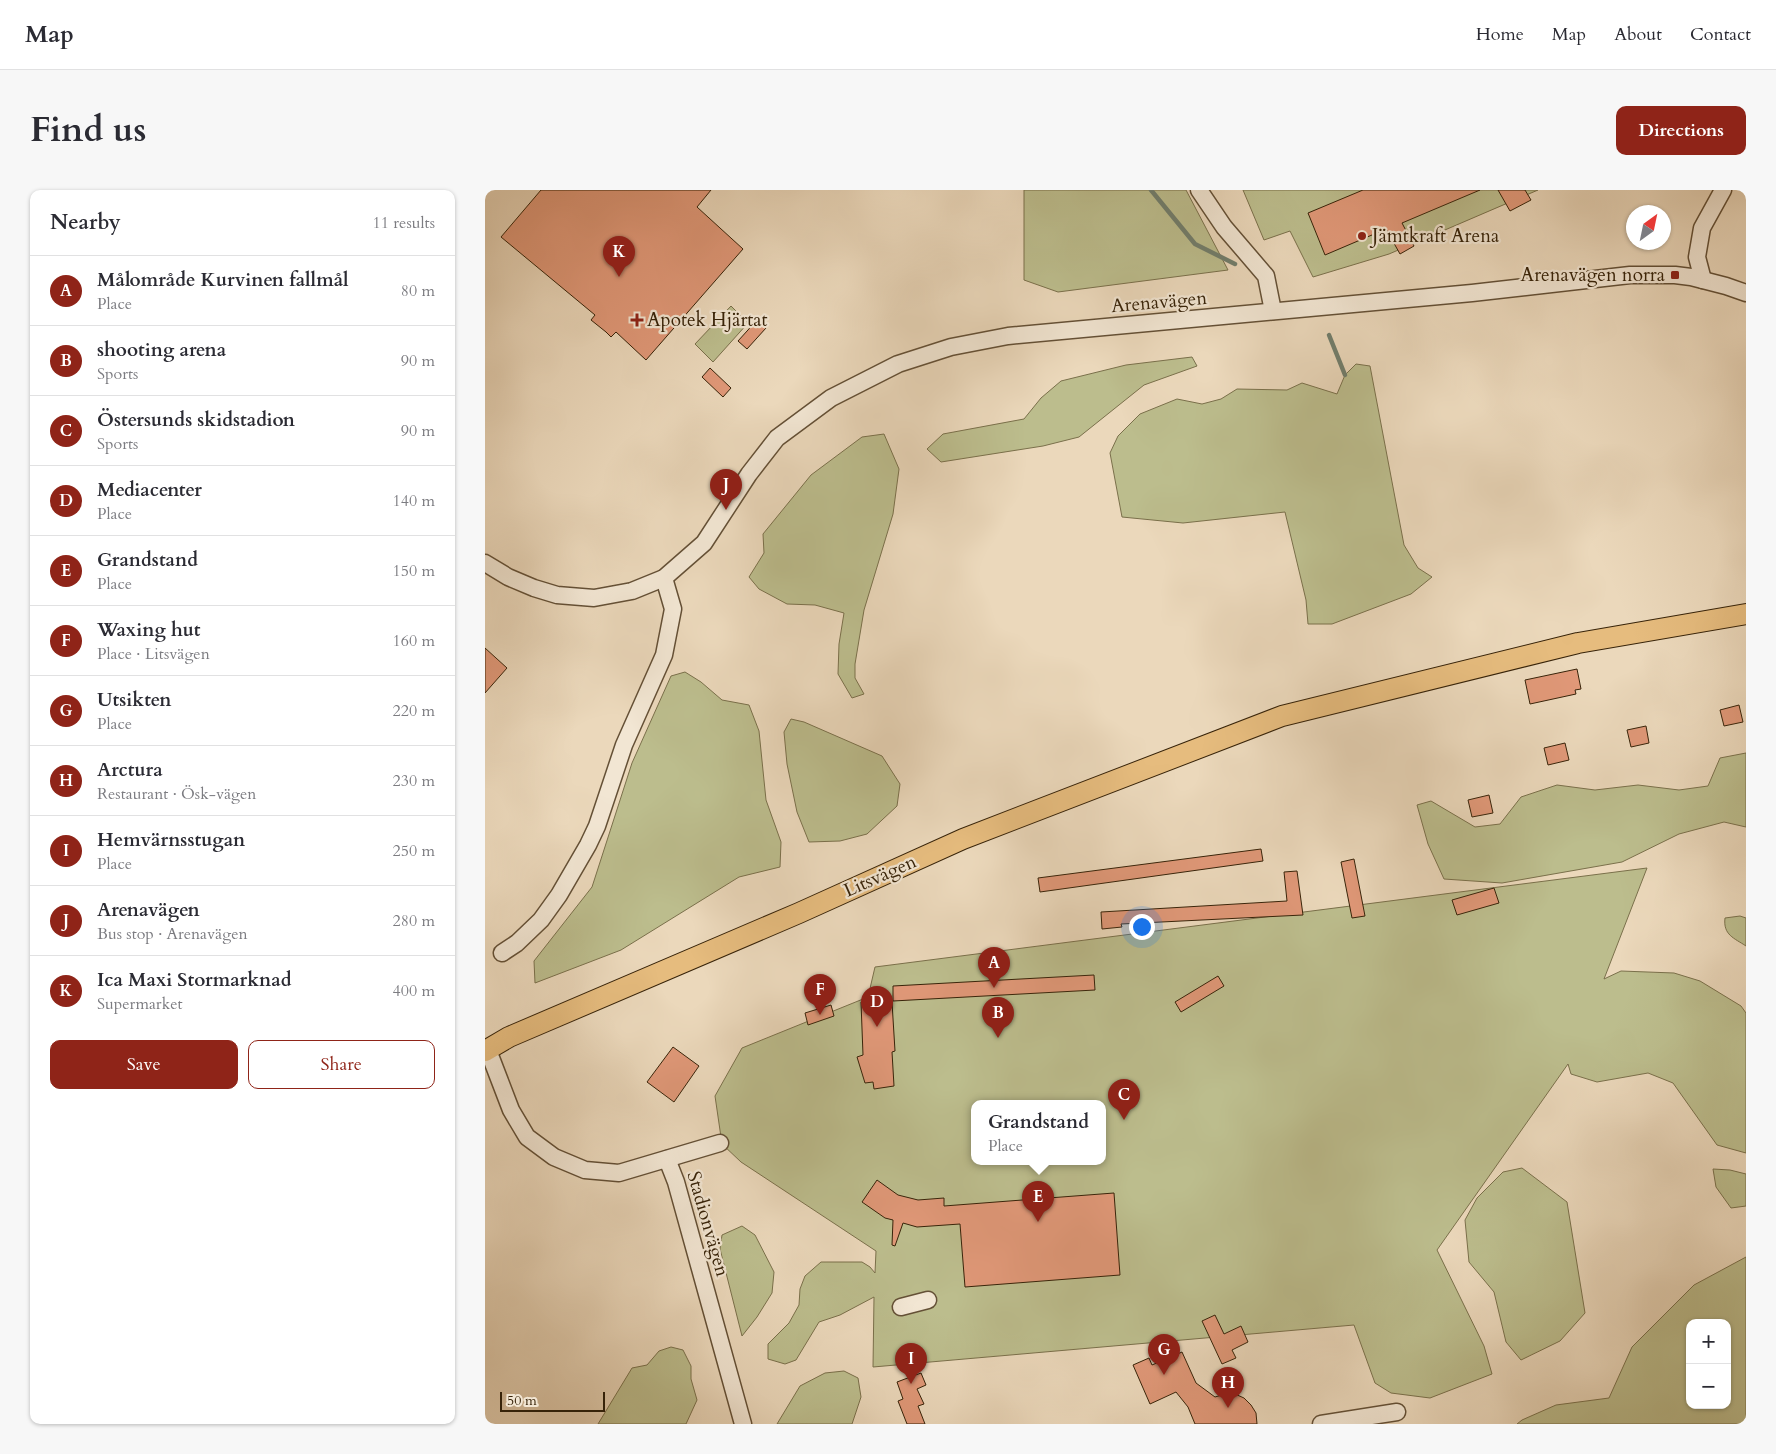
<!DOCTYPE html>
<html lang="en">
<head>
<meta charset="utf-8">
<style>
  :root { --surface:#fff; --page:#f7f7f7; --text:#2b2b33; --muted:#7c7c81; --line:#e1e1e2; --accent:#8f2418 }
  body { margin:0; font-family:Cardo,serif; background:var(--page); color:var(--text) }
  .controls { position:absolute; right:15px; bottom:15px; display:grid; overflow:hidden; border-radius:10px; box-shadow:0 1px 4px #0004 }
  .controls button { width:45px; height:45px; display:grid; place-items:center; padding:0; border:0; border-bottom:1px solid var(--line); background:var(--surface); color:var(--text); font:25px sans-serif }
  .compass { position:absolute; left:1141px; top:15px; width:45px; height:45px; border-radius:50%; background:var(--surface); box-shadow:0 1px 4px #0004; rotate:33deg }
  .scale { position:absolute; left:15px; bottom:12px; width:105px; box-sizing:border-box; padding-left:5px; border:2px solid #372309; border-top:0; font-size:14px; line-height:18px; white-space:nowrap; color:#372309; -webkit-text-stroke:4px #f2e6d3; paint-order:stroke }
  .you { position:absolute; left:656px; top:736px; width:18px; height:18px; margin:-12px; border:4px solid #fff; border-radius:50%; background:#1a73e8; box-shadow:0 0 0 8px #1a73e833 }
  .badge { display:grid; place-items:center; width:32px; height:32px; border-radius:50%; background:var(--accent); color:#fff; font-size:16px; font-weight:700 }
  .pin { position:absolute; translate:-50% -41px; filter:drop-shadow(0 1px 2px #0008) }
  .pin::after { content:''; position:absolute; top:26px; width:18px; height:15px; background:inherit; clip-path:polygon(0 0,100% 0,50% 100%) }
  .popup { position:absolute; left:486px; top:910px; width:135px; height:65px; box-sizing:border-box; display:grid; place-content:center; border-radius:10px; background:var(--surface); filter:drop-shadow(0 1px 4px #0005); font-size:16px; white-space:nowrap; color:var(--muted) }
  .popup b { font-size:19px; color:var(--text) }
  .popup::after { content:''; position:absolute; left:50%; top:100%; margin-left:-10px; border:10px solid transparent; border-top-color:var(--surface) }
  .list { margin:0; padding:0; list-style:none }
  h2 { display:flex; justify-content:space-between; align-items:center; height:65px; margin:0; padding:0 20px; font-size:21px }
  h2 small { font-size:16px; font-weight:400; color:var(--muted) }
  .list li { display:grid; grid-template-columns:32px 1fr auto; gap:15px; align-items:center; box-sizing:border-box; height:70px; padding:0 20px; border-top:1px solid var(--line) }
  .list b { display:block; font-size:19px; white-space:nowrap }
  .list p { margin:0; font-size:16px; white-space:nowrap; color:var(--muted) }
  .list em { font-size:16px; font-style:normal; color:var(--muted) }
  .actions { display:flex; gap:10px; padding:15px 20px }
  .actions a { flex:1; padding:11px 0; border:1px solid var(--accent); border-radius:10px; text-align:center; font-size:18px; color:var(--accent) }
  .actions .main { background:var(--accent); color:#fff }
  .map { position:relative; flex:none; width:1261px; height:1234px; overflow:hidden; border-radius:10px }
  header { display:flex; align-items:center; gap:30px; box-sizing:border-box; height:70px; padding:0 25px; background:var(--surface); border-bottom:1px solid var(--line) }
  header strong { font-size:24px }
  nav { display:flex; gap:28px; margin-inline-start:auto; font-size:18px }
  .intro { display:flex; align-items:center; justify-content:space-between; box-sizing:border-box; height:120px; padding:0 30px }
  h1 { margin:0; font-size:35px }
  .button { padding:12px 22px; border-radius:10px; background:var(--accent); color:#fff; font-size:18px; font-weight:700 }
  main { display:flex; gap:30px; padding:0 30px }
  aside { flex:1; background:var(--surface); border-radius:10px; box-shadow:0 1px 4px #0004 }
  .map>svg:first-child { display:block }
  .green { fill:#bcbd8d; stroke:#7a704b; fill-rule:evenodd }
  .lines { fill:none; stroke-linecap:round; stroke-linejoin:round }
  .stream { stroke:#717e6d; stroke-width:4.5 }
  .building { fill:#e09878; stroke:#372309 }
  .minor-casing { stroke:#645036; stroke-width:19 }
  .major-casing { stroke:#372309; stroke-width:22 }
  .minor { stroke:#f2e6d3; stroke-width:16 }
  .major { stroke:#e6bc7e; stroke-width:20 }
  .poi-dot { fill:#8f2418; stroke:#f2e6d3; stroke-width:2 }
  .labels { text-anchor:middle; dominant-baseline:central; stroke-width:4.5; stroke-linejoin:round; paint-order:stroke }
  .poi-label { font-size:19px; fill:#372309; stroke:#f2e6d3; text-anchor:start }
  .street-label { font-size:19px; fill:#372309; stroke:#f2e6d3 }
</style>
</head>
<body>
<header>
<strong>Map</strong>
<nav><a>Home</a><a>Map</a><a>About</a><a>Contact</a></nav>
</header>
<div class="intro"><h1>Find us</h1><a class="button">Directions</a></div>
<main>
<aside>
<h2>Nearby<small>11 results</small></h2>
<ul class="list">
<li><span class="badge">A</span><div><b>Målområde Kurvinen fallmål</b><p>Place</p></div><em>80 m</em></li>
<li><span class="badge">B</span><div><b>shooting arena</b><p>Sports</p></div><em>90 m</em></li>
<li><span class="badge">C</span><div><b>Östersunds skidstadion</b><p>Sports</p></div><em>90 m</em></li>
<li><span class="badge">D</span><div><b>Mediacenter</b><p>Place</p></div><em>140 m</em></li>
<li><span class="badge">E</span><div><b>Grandstand</b><p>Place</p></div><em>150 m</em></li>
<li><span class="badge">F</span><div><b>Waxing hut</b><p>Place · Litsvägen</p></div><em>160 m</em></li>
<li><span class="badge">G</span><div><b>Utsikten</b><p>Place</p></div><em>220 m</em></li>
<li><span class="badge">H</span><div><b>Arctura</b><p>Restaurant · Ösk-vägen</p></div><em>230 m</em></li>
<li><span class="badge">I</span><div><b>Hemvärnsstugan</b><p>Place</p></div><em>250 m</em></li>
<li><span class="badge">J</span><div><b>Arenavägen</b><p>Bus stop · Arenavägen</p></div><em>280 m</em></li>
<li><span class="badge">K</span><div><b>Ica Maxi Stormarknad</b><p>Supermarket</p></div><em>400 m</em></li>
</ul>
<div class="actions"><a class="main">Save</a><a>Share</a></div>
</aside>
<div class="map">
<svg width="1261" height="1234" viewBox="0 0 1261 1234">
  <rect width="100%" height="100%" fill="#ebd8bb"/>
  <filter id="stains"><feTurbulence type="fractalNoise" baseFrequency=".004" numOctaves="4"/><feColorMatrix values="0 0 0 0 .2 0 0 0 0 .09 0 0 0 0 .02 0 0 0 .5 -.17"/></filter>
  <radialGradient id="worn" r=".72"><stop offset=".6" stop-color="#630" stop-opacity="0"/><stop offset="1" stop-color="#630" stop-opacity=".3"/></radialGradient>
  <g class="green">
    <polygon points="539,0 701,0 743,80 573,102 539,90"/>
    <polygon points="758,0 1053,0 904,64 828,87 805,41 779,50"/>
    <polygon points="246,116 263,133 228,172 210,154"/>
    <polygon points="707,167 712,176 659,195 594,247 558,256 456,272 442,259 458,244 539,229 556,208 576,191 641,175"/>
    <polygon points="871,174 885,176 919,355 933,378 947,387 926,404 847,434 823,434 821,410 800,322 698,333 637,327 625,263 633,246 655,224 692,209 717,214 736,209 752,199 802,200 817,193 852,204 860,185"/>
    <polygon points="399,244 414,279 408,324 379,420 370,474 370,488 379,504 367,508 353,484 354,454 359,423 330,415 302,414 274,399 264,387 279,363 278,344 326,285 377,247"/>
    <polygon points="200,482 216,492 237,510 264,515 274,541 281,610 296,652 295,677 254,687 136,760 50,793 49,771 107,697 147,573 186,486"/>
    <polygon points="306,529 319,532 397,566 415,594 412,616 382,644 355,651 324,652 312,622 302,574 299,542"/>
    <polygon points="1261,563 1261,637 1239,632 1194,644 1137,672 1017,693 959,689 943,654 932,615 946,611 990,637 1015,634 1036,607 1072,595 1110,600 1153,595 1194,600 1223,596 1235,568"/>
    <path d="M1162 678 1119 789 1136 781 1189 783 1215 791 1256 816 1261 823V963L1232 955 1188 893 1163 883 1112 892 1086 884 1083 874 952 1060 999 1156 1007 1184 945 1208 906 1203 890 1193 869 1135 388 1177 389 1107 355 1125 334 1132 311 1170 300 1174 283 1169V1154L304 1133 314 1115 315 1099 320 1086 336 1072H377L385 1077 390 1083 391 1061 256 972 237 954 230 906 257 858 383 807 390 777ZM489 913H617V971H489Z"/>
    <path d="M1255 726 1261 728V756C1249 748 1238 745 1240 728Z"/>
    <polygon points="1037,978 1082,1012 1100,1123 1075,1151 1036,1170 1021,1152 1009,1102 984,1072 980,1030 992,1008 1018,982"/>
    <polygon points="1228,979 1245,980 1261,984 1261,1016 1246,1018 1231,997"/>
    <polygon points="257,1036 270,1045 289,1082 287,1103 272,1127 257,1146 235,1059 237,1045"/>
    <path d="M1261 1067V1234H1032L1037 1230 1071 1215 1124 1208 1147 1157 1209 1095ZM1205 1133H1242V1215H1205Z"/>
    <polygon points="186,1157 198,1160 206,1176 206,1189 212,1210 201,1234 113,1234 147,1178 162,1175 174,1161"/>
    <polygon points="359,1181 373,1188 376,1207 367,1234 292,1234 315,1196 340,1183"/>
  </g>
  <g class="lines">
    <g class="stream">
      <polyline points="666,0 710,54 750,74"/>
      <polyline points="844,145 860,185"/>
    </g>
  </g>
  <g class="building">
    <polygon points="56,0 226,0 212,17 258,59 161,170 131,142 126,147 121,142 106,130 110,125 16,47"/>
    <polygon points="878,0 995,0 917,33 929,56 915,64 901,39 840,65 823,23"/>
    <polygon points="1013,0 1040,0 1046,10 1025,21"/>
    <polygon points="272,130 281,138 262,159 253,151"/>
    <polygon points="225,178 246,198 238,207 217,187"/>
    <polygon points="0,458 22,478 0,503"/>
    <polygon points="1092,479 1096,499 1090,500 1091,504 1045,514 1040,490"/>
    <polygon points="1254,515 1258,532 1239,536 1235,520"/>
    <polygon points="1161,536 1164,553 1146,557 1142,540"/>
    <polygon points="1080,553 1084,570 1063,575 1059,558"/>
    <polygon points="1004,605 1008,623 987,627 983,610"/>
    <polygon points="776,659 778,671 555,702 553,688"/>
    <polygon points="869,669 880,726 867,728 856,672"/>
    <polygon points="812,681 818,725 636,734 637,737 617,739 616,722 802,711 799,682"/>
    <polygon points="1009,698 1014,713 972,725 967,710"/>
    <polygon points="609,785 610,800 408,811 408,796"/>
    <polygon points="733,786 739,796 696,822 690,812"/>
    <polygon points="376,812 407,812 410,861 407,862 409,896 389,899 388,892 380,893 372,867 378,865"/>
    <polygon points="346,815 349,826 323,835 320,823"/>
    <polygon points="188,857 214,876 189,912 162,892"/>
    <polygon points="392,990 413,1005 433,1010 459,1008 459,1016 629,1003 635,1085 480,1097 475,1034 432,1037 418,1033 410,1056 407,1055 408,1030 400,1028 377,1012"/>
    <polygon points="730,1125 739,1144 756,1136 763,1152 747,1160 751,1168 737,1174 717,1131"/>
    <polygon points="697,1162 711,1193 730,1207 740,1204 750,1204 759,1208 766,1215 771,1223 772,1234 710,1234 703,1217 691,1202 665,1214 648,1175 664,1168 667,1175"/>
    <polygon points="436,1183 441,1195 432,1199 439,1214 433,1216 440,1234 422,1234 413,1211 418,1209 412,1192"/>
  </g>
  <g class="lines">
    <defs>
      <g id="minor">
        <polyline points="714,0 739,37 781,86 788,121"/>
        <polyline points="1218,90 1212,67 1217,38 1238,0"/>
        <polyline points="0,373 23,387 49,398 72,405 109,408 147,401 179,388 219,353 264,284 292,248 346,208 413,174 466,157 523,146 987,103 1145,85 1190,85 1206,87 1241,96 1261,103"/>
        <polyline points="17,763 32,753 56,730 74,705 103,655 112,636 139,555 179,465 188,419 179,388"/>
        <polyline points="3,860 26,920 42,947 69,967 100,980 134,983 235,953"/>
        <polyline points="182,969 191,992 258,1234"/>
        <polyline points="416,1117 443,1110"/>
        <polyline points="836,1234 912,1222"/>
      </g>
      <polyline id="major" points="0,861 24,847 314,723 478,649 797,526 1093,453 1261,424"/>
    </defs>
    <use href="#minor" class="minor-casing"/>
    <use href="#major" class="major-casing"/>
    <use href="#minor" class="minor"/>
    <use href="#major" class="major"/>
  </g>
  <g class="poi-dot">
    <circle cx="877" cy="46" r="5"/>
    <rect x="1185" y="80" width="10" height="10" rx="2.5"/>
    <path d="M149.5 122.5h5v5h5v5h-5v5h-5v-5h-5v-5h5z"/>
  </g>
  <g class="labels">
    <g class="poi-label">
      <text x="887" y="46">Jämtkraft Arena</text>
      <text x="1180" y="85" text-anchor="end">Arenavägen norra</text>
      <text x="162" y="130">Apotek Hjärtat</text>
    </g>
    <g class="street-label">
      <text transform="translate(674 112) rotate(-5)">Arenavägen</text>
      <text transform="translate(395 686) rotate(-24)">Litsvägen</text>
      <text transform="translate(223 1034) rotate(74)">Stadionvägen</text>
    </g>
  </g>
  <rect width="100%" height="100%" filter="url(#stains)"/>
  <rect width="100%" height="100%" fill="url(#worn)"/>
</svg>
<div class="controls">
<button>+</button>
<button>−</button>
</div>
<svg class="compass" viewBox="-18 -18 36 36"><path d="M0-13l5 13h-10z" fill="#e53935"/><path d="M0 13l5-13h-10z" fill="#7c7c81"/></svg>
<div class="scale">50 m</div>
<div class="you"></div>
<div class="pin badge" style="left:509px;top:798px">A</div>
<div class="pin badge" style="left:513px;top:848px">B</div>
<div class="pin badge" style="left:639px;top:930px">C</div>
<div class="pin badge" style="left:392px;top:837px">D</div>
<div class="pin badge" style="left:553px;top:1032px">E</div>
<div class="popup"><b>Grandstand</b>Place</div>
<div class="pin badge" style="left:335px;top:825px">F</div>
<div class="pin badge" style="left:679px;top:1185px">G</div>
<div class="pin badge" style="left:743px;top:1218px">H</div>
<div class="pin badge" style="left:426px;top:1194px">I</div>
<div class="pin badge" style="left:241px;top:320px">J</div>
<div class="pin badge" style="left:134px;top:87px">K</div>
</div>
</main>
</body>
</html>
